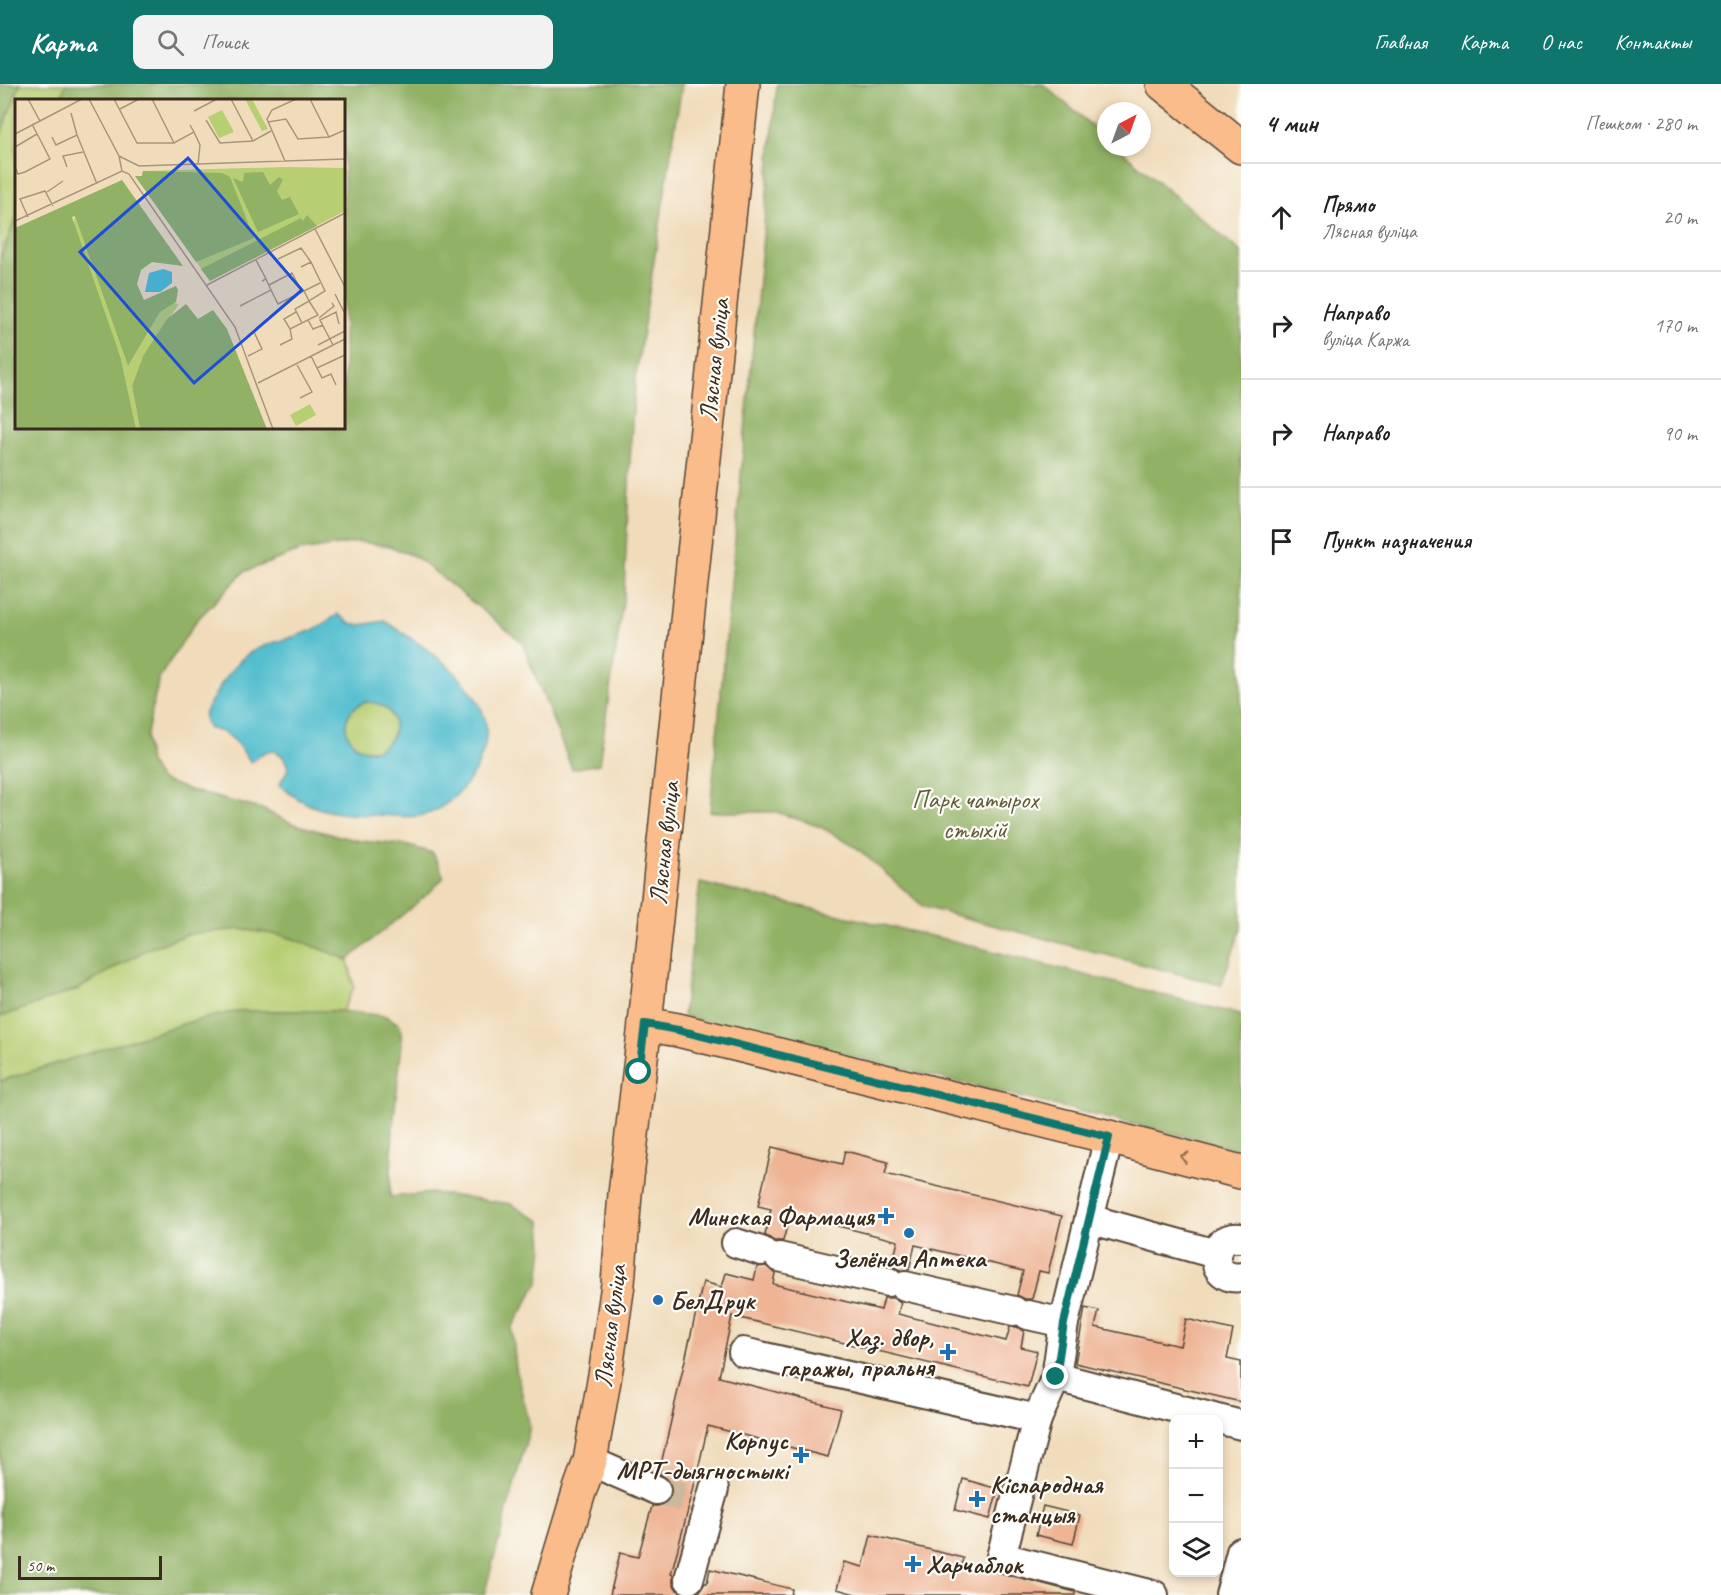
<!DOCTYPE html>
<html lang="ru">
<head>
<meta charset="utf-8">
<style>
  :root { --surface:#fff; --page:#f2f2f2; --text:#222; --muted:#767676; --line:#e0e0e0; --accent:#0f766e }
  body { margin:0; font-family:Caveat,sans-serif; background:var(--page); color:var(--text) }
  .controls { position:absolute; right:18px; bottom:18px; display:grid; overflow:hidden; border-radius:12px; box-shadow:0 3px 9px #0003 }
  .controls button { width:54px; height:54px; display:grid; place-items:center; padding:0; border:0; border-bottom:2px solid var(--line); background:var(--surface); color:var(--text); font:30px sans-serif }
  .compass { position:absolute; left:1097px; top:18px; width:54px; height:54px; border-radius:50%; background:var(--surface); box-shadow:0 3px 9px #0003; rotate:41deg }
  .scale { position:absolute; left:18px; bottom:15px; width:144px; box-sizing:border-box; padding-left:6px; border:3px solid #3b2a1e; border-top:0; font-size:16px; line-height:21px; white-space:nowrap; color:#3b2a1e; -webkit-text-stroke:4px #fdfcf7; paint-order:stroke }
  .stop { position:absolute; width:18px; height:18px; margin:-14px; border:4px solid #0f766e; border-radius:50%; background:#fff }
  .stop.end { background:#0f766e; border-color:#fff; box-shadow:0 2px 6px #0008 }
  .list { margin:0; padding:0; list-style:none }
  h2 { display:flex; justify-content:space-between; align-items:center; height:78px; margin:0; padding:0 24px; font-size:26px }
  h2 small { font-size:20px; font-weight:400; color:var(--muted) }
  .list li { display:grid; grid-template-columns:39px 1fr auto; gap:18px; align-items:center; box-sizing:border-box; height:108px; padding:0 24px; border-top:2px solid var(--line) }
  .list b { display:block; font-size:22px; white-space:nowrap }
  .list p { margin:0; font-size:20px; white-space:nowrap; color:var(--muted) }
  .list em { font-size:20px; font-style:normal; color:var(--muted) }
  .icon { flex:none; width:33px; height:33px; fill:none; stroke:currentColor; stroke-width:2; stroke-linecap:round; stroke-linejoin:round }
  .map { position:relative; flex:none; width:1241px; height:1511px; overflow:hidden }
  header { display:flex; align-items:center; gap:36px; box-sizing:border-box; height:84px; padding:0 30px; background:var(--accent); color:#fff }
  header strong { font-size:28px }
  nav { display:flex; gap:33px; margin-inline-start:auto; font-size:21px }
  .search { width:420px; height:54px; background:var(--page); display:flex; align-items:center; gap:15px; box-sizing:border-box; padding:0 21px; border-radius:12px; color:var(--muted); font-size:22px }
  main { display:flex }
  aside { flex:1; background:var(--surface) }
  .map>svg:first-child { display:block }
  .green { fill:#b7ce73; stroke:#797c48; stroke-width:1.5 }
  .forest { fill:#91b165; stroke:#666e42; stroke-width:1.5 }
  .water { fill:#52bece; stroke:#467476; stroke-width:1.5; fill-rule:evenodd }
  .building { fill:#eeb494 }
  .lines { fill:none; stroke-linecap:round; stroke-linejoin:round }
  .minor-tunnel { stroke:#ccb89c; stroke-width:28; stroke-dasharray:28 14; stroke-linecap:butt }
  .minor-casing { stroke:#564536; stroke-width:32 }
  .major-casing { stroke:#564536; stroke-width:36 }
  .minor { stroke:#fff; stroke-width:28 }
  .major { stroke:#f9bc8a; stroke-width:33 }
  .oneway { stroke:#906c4f }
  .route { stroke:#0f766e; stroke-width:8 }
  .poi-dot { fill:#1f6fb2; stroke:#fdfcf7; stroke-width:2 }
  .labels { text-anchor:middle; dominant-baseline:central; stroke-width:4.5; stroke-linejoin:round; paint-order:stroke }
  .street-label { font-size:26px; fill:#3b2a1e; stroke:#fdfcf7 }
  .park-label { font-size:26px; fill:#605b38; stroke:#fdfcf7 }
  .poi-label { font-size:26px; font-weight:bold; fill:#3b2a1e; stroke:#fdfcf7; text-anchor:end }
  .inset-road { fill:none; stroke:#a8957c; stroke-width:1.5 }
  .view { fill:#1d4ed8; fill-opacity:0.15; stroke:#1d4ed8; stroke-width:3 }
  .inset-edge { fill:none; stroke:#3b2a1e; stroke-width:3 }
</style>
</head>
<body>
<header>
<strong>Карта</strong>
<div class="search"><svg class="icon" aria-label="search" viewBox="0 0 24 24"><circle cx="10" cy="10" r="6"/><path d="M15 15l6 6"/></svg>Поиск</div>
<nav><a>Главная</a><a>Карта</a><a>О нас</a><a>Контакты</a></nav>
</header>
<main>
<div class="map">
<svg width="1241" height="1511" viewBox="0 0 1241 1511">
  <rect width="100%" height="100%" fill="#fdfcf7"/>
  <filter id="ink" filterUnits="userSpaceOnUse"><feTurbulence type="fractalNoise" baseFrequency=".0167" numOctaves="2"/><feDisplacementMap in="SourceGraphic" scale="12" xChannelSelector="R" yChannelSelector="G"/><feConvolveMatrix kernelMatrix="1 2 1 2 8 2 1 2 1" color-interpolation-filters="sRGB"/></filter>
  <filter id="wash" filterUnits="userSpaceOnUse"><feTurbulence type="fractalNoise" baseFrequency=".008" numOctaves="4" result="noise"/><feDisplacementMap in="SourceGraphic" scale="24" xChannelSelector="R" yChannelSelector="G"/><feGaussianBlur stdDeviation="1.35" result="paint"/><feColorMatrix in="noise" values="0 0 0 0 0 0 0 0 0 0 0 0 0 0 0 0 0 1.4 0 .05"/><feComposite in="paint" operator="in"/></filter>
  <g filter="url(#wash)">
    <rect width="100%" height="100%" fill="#f0dcbb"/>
    <g class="green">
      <polygon points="20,0 66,0 60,16 16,16 16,133 0,176 0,52"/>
      <circle cx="370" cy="642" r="24"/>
      <polygon points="240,845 281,851 309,860 348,876 354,903 342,927 236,927 186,939 0,997 0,933 78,905 147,865 188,850"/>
    </g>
    <g class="forest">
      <polygon points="0,0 20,0 0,52"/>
      <polygon points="66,0 682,0 636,291 632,336 624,510 599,680 572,685 522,558 416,473 389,462 359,458 300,467 244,488 196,537 159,594 146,654 149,678 159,695 192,707 262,725 291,739 326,749 361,757 405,761 433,769 444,793 430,808 348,876 309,860 281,851 240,845 188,850 147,865 78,905 0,933 0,176 16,133 16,344 344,344 344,16 60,16"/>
      <polygon points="777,0 1043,0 1106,54 1106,63 1117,63 1241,168 1241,845 1221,901 924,823 857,764 821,743 776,728 710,728"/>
      <polygon points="700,799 953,857 1241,931 1241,1066 683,932"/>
      <polygon points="236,927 342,927 386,932 400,941 402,960 393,1042 390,1113 432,1109 472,1114 511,1120 541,1137 543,1164 539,1197 512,1244 516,1285 530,1343 484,1511 0,1511 0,997 186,939"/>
    </g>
    <path class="water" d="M338 530 350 539 360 541 385 537C420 561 460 583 480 622 490 642 487 659 479 679 469 700 447 726 423 731 409 735 393 731 378 731 352 731 325 730 302 717 294 713 287 707 279 701L288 685C286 674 277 661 263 669 259 671 256 675 251 678 238 662 232 647 210 645 200 633 204 629 212 616 222 598 234 578 253 567 273 556 299 554 319 543 325 540 332 534 338 530ZM364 618C380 617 396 626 394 644 394 651 391 656 386 660 359 684 324 636 364 618Z"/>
    <g id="blocks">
      <g class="building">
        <polygon points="772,1063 842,1080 845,1067 888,1078 885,1090 1062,1132 1048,1189 1039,1187 1032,1215 1025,1215 1017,1211 1023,1187 915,1161 909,1186 900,1186 892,1182 898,1157 790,1130 783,1157 774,1157 765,1151 771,1125 758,1122"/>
        <polygon points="766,1182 775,1189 773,1200 881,1226 884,1214 893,1214 901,1218 898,1230 1006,1257 1010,1243 1017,1243 1024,1247 1021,1263 1037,1267 1028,1303 732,1232 719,1293 841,1325 828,1373 708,1342 691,1415 671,1490 673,1491 673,1499 677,1506 687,1511 610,1511 620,1469 638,1473 652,1422 658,1422 665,1420 671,1412 672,1405 670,1397 659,1389 703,1198 722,1203 726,1189 754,1196 757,1183"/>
        <polygon points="1085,1224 1099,1227 1095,1243 1180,1262 1186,1235 1233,1246 1227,1275 1241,1278 1241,1318 1075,1279"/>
        <polygon points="963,1395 998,1405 990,1435 955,1426"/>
        <polygon points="1043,1422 1080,1431 1073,1460 1036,1451"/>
        <polygon points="871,1451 963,1474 962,1479 1075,1508 1075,1511 859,1511 837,1505 844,1478 863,1483"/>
        <polygon points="710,1485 792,1505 791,1511 693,1511 700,1507 705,1499 707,1499"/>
      </g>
    </g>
  </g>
  <g filter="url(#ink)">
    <use href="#blocks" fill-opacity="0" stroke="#564536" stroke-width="1.5"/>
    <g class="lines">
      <polyline class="minor-tunnel" points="656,1406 691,1415"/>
      <defs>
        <g id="minor">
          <polyline points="1089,1135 1216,1170"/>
          <path d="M1241 1154C1207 1150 1208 1198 1241 1193"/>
          <polyline points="736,1159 761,1167"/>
          <polyline points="779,1173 888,1198"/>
          <polyline points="905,1202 1014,1227"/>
          <polyline points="1028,1231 1064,1239 1109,1053"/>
          <polyline points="743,1268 1037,1335 1056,1293 1064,1239"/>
          <polyline points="1056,1293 1241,1341"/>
          <polyline points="1037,1335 1001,1473 1154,1511"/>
          <polyline points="590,1377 656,1406"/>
          <polyline points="689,1495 714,1405"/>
          <polyline points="1230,1511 1241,1468"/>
        </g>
        <g id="major">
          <polyline points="1163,0 1241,63"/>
          <polyline points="645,940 678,946 1109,1053 1241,1088"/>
          <polyline points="548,1511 579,1408 590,1377 606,1285 618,1200 625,1110 645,940 743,0"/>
        </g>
      </defs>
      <use href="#minor" class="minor-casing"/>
      <use href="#major" class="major-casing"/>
      <use href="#minor" class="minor"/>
      <use href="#major" class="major"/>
    </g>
    <defs><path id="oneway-chevron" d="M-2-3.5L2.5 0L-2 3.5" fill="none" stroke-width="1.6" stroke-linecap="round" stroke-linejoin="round" transform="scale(1.5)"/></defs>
    <use class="oneway" href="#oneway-chevron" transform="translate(1184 1073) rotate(-165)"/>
  </g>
  <g class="lines" filter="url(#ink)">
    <polyline class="route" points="639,988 645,940 678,946 1109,1053 1064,1239 1056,1293"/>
  </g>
  <g class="poi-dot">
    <path d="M883 1123h6v6h6v6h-6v6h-6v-6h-6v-6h6z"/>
    <circle cx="909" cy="1149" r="6"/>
    <circle cx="658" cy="1216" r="6"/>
    <path d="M945 1259h6v6h6v6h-6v6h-6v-6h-6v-6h6z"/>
    <path d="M798 1362h6v6h6v6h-6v6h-6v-6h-6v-6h6z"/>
    <path d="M974 1406h6v6h6v6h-6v6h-6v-6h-6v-6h6z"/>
    <path d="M910 1471h6v6h6v6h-6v6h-6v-6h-6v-6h6z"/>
  </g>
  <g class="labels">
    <g class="street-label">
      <text transform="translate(714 276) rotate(-84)">Лясная вуліца</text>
      <text transform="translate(664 759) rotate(-84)">Лясная вуліца</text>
      <text transform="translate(610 1242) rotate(-83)">Лясная вуліца</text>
    </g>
    <g class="park-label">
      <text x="975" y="715">Парк чатырох<tspan x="975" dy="30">стыхій</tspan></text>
    </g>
    <g class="poi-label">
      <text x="874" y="1132">Минская Фармация</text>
      <text x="909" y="1174" text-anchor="middle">Зелёная Аптека</text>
      <text x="670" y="1216" text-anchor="start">БелДрук</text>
      <text x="934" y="1253">Хаз. двор,<tspan x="934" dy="30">гаражы, пральня</tspan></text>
      <text x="788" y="1356">Корпус<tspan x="788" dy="30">МРТ-дыягностыкі</tspan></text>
      <text x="990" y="1400" text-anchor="start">Кіслародная<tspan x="990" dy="30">станцыя</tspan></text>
      <text x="926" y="1480" text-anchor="start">Харчаблок</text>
    </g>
  </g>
  <g transform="translate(15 15)">
    <rect width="330" height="330" fill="#f0dcbb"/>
    <path d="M230 0H237L253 30 247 32ZM207 11 219 33 204 39 193 18ZM272 68 330 69V112L195 182 120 77H127L128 72ZM60 116 113 267 145 213 157 204 164 205 128 257 117 287 125 330H121L106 260 58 131ZM295 305 301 316 281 327 275 316Z" fill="#b7ce73"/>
    <path d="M128 72 207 74 215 78 239 139 181 163 120 77H127ZM248 73 255 86 264 78 268 81 262 92 267 101 275 98 284 115 243 133 218 79 228 83 229 74ZM107 81 168 167 137 163 126 171 122 185 129 201 161 187 163 191 161 203 145 213 113 267 60 117 57 118 106 260 121 330H0V129ZM292 116 302 127 195 182 186 170 286 119 288 122ZM171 205 183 220 198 211 212 230 252 330H125L117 287 128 257 152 220Z" fill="#91b165"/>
    <path d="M148 170 157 173V184L145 193H130L134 174Z" fill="#52bece"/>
    <path class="inset-road" d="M13 0 25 22M74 0 104 57 107 72M99 0 122 44H159L179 33 175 26M137 0 159 44M216 0 238 42M295 0 314 38M105 10 124 0M179 12 202 0M56 14 62 36M191 21 205 44 238 42 256 32M253 23 271 20 283 40 314 38 330 31M179 33 185 46 183 65M0 35 67 0M37 38 41 46 62 36 82 85M0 48 22 35M104 57 124 67 330 60M270 62 252 20 257 11 281 0M0 68 3 75 10 73 35 60 17 25M52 68 48 57 68 53M32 93 48 82M13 118 5 100 30 92 38 107M0 122 107 72 114 75 220 228 258 330M300 130 330 188M263 160 286 149 296 163M241 161 251 180 247 182M286 168 296 163 310 192 294 202 289 192M192 186 330 114M254 186 277 174 287 193M256 191 263 205 305 184M320 195 329 213M294 202 303 216 287 224 280 210ZM225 207 256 191 251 180M281 213 269 220 275 230 287 224M304 219 319 207 317 204M293 221 298 230 308 226M265 246 277 240 275 230M303 246 330 232M318 246 305 221 321 213 324 225M233 257 247 250 239 233M296 257 307 279 316 275 321 286M281 264 297 293 285 299M302 269 330 256M243 284 330 240"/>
    <path class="view" d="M173 59 287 191 179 284 65 153Z"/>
    <rect width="330" height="330" class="inset-edge"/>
  </g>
</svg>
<div class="controls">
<button>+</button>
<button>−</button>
<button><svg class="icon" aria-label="layers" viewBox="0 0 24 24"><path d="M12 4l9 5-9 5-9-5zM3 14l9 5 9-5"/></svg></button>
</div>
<svg class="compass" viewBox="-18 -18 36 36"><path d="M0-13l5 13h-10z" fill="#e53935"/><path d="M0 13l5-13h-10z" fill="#767676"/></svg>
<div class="scale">50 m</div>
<div class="stop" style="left:639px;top:988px"></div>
<div class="stop end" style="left:1056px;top:1293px"></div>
</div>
<aside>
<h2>4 мин<small>Пешком · 280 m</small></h2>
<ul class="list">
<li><svg class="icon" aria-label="ahead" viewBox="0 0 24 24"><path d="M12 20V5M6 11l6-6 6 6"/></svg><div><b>Прямо</b><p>Лясная вуліца</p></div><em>20 m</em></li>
<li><svg class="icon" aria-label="right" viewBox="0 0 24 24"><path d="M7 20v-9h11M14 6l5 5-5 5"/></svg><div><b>Направо</b><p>вуліца Каржа</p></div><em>170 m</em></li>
<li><svg class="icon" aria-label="right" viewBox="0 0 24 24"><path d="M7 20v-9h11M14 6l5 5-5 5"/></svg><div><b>Направо</b></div><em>90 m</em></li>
<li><svg class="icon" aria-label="arrive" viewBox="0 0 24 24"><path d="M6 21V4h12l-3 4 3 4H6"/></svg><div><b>Пункт назначения</b></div></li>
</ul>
</aside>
</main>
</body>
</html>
